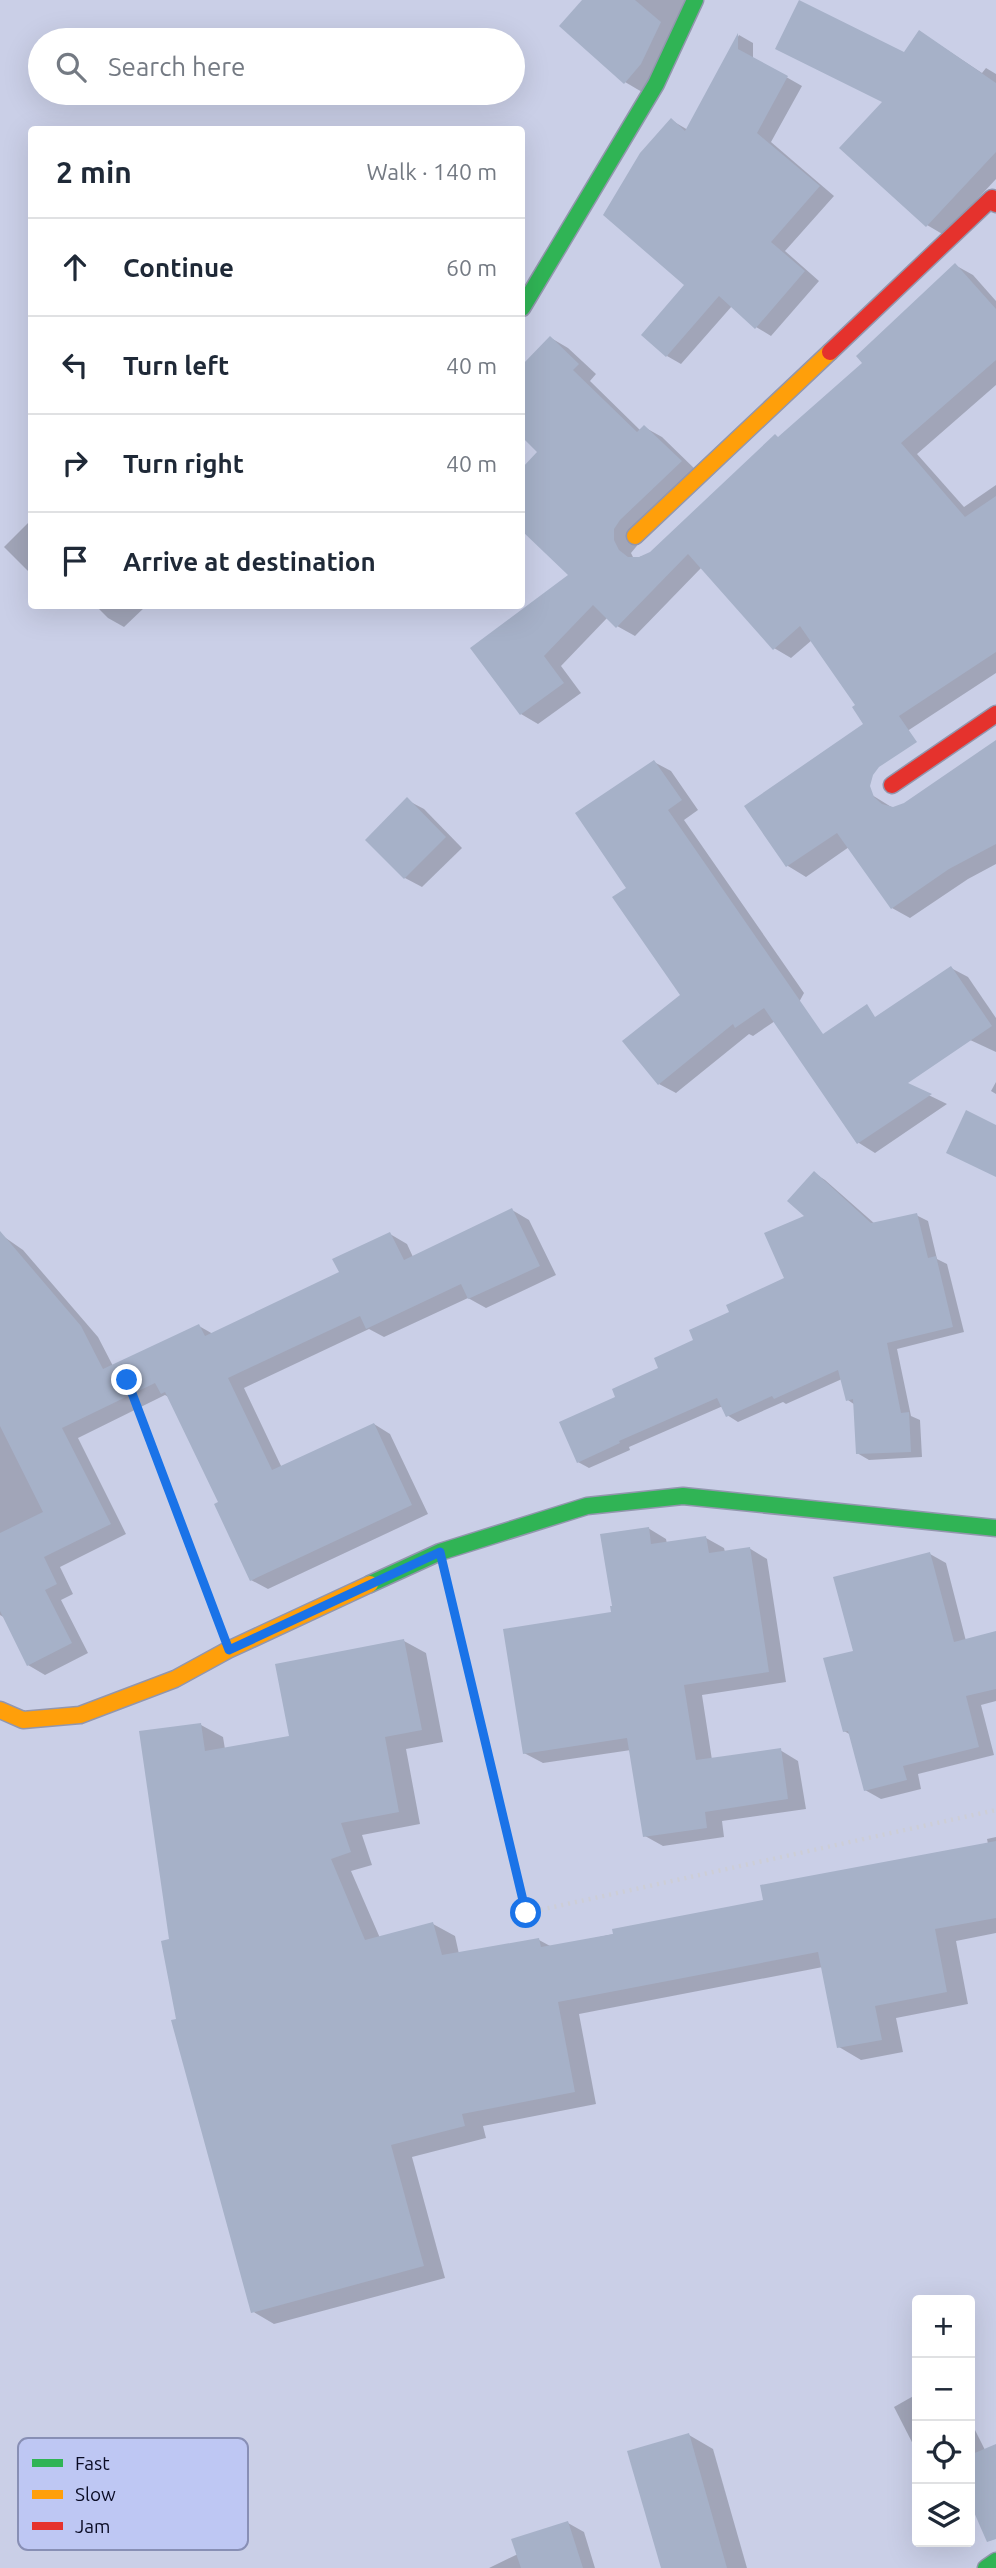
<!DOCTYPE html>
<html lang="en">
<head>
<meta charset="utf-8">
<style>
  :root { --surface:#fff; --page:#f6f6f7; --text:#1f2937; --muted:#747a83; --line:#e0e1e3 }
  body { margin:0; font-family:Ubuntu,sans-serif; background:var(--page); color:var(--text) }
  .controls { position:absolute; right:21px; bottom:21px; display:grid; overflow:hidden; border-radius:7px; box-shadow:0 7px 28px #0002 }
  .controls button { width:63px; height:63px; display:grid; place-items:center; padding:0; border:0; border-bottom:2px solid var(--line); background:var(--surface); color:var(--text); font:35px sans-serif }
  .stop { position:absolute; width:21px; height:21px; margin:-16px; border:5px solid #1a73e8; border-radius:50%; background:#fff }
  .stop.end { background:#1a73e8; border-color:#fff; box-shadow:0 2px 7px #0008 }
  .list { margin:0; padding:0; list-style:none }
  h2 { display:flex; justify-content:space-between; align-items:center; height:91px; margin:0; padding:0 28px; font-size:30px }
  h2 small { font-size:23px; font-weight:400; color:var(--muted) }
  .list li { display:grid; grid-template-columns:46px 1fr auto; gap:21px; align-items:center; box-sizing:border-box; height:98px; padding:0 28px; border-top:2px solid var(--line) }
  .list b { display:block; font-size:26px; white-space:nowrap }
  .list em { font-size:23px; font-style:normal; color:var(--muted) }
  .icon { flex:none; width:38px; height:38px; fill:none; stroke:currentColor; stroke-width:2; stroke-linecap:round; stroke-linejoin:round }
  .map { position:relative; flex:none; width:996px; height:2568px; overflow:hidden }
  .search { position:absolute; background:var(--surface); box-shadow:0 7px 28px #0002; left:28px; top:28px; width:497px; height:77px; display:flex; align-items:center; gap:18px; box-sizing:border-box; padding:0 24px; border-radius:38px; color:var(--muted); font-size:26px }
  .panel { position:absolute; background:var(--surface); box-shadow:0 7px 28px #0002; left:28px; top:126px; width:497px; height:483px; border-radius:7px }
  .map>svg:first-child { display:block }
  .shadow { fill:#0003 }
  .building { fill:#a6b1c8 }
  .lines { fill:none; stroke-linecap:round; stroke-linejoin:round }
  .fast-casing { stroke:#9296ad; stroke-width:19 }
  .slow-casing { stroke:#9296ad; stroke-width:19 }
  .jam-casing { stroke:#9296ad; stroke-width:19 }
  .path { stroke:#cdced6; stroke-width:4.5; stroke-dasharray:2 5; stroke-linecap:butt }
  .fast { stroke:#30b455; stroke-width:16 }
  .slow { stroke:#ff9f0a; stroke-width:16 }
  .jam { stroke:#e5322d; stroke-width:16 }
  .route { stroke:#1a73e8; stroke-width:9 }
  .key { fill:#bec7f3; stroke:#888fb5; stroke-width:2 }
  .key-label { font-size:19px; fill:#0a0c25 }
</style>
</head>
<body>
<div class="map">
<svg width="996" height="2568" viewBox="0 0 996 2568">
  <rect width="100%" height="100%" fill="#cacfe7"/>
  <g class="shadow">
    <polygon points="584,0 689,0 642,92 625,82"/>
    <polygon points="920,32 982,73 986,68 996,74 996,179 944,235 927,225 883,103 904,54"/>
    <polygon points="739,35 753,43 753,58 802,86 771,142 834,196 785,251 819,281 771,336 756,327 732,306 681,364 667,356 686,285 671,120 688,130"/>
    <polygon points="955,265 973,275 996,301 996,385 917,454 964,507 996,485 996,673 889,743 857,706 812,640 791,658 774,648 702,567 635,636 617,626 608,617 561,666 581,693 538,724 521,714 571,576 522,526 522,470 540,452 522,434 522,368 551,338 568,348 596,374 590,381 641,431 644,427 662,437 698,472 631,553 634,559 651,553 864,363"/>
    <polygon points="32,519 32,575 4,547"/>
    <polygon points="96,606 146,606 124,627 108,618"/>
    <polygon points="996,743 996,864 968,879 910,918 892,908 849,847 806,877 788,866 747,806 872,795 893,808 905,805"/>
    <polygon points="654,762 671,771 698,810 684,820 804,993 797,1006 776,1021 947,1104 875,1153 859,1143 775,1021 753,1036 749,1034 676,1093 659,1084 682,995 628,888"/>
    <polygon points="407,800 424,809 462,848 422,887 405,878"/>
    <polygon points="951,968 968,977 996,1018 996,1052 912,1013"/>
    <polygon points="996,1082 996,1094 991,1091"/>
    <polygon points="814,1173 825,1180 875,1224 916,1215 928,1221 937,1259 947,1264 964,1332 897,1349 911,1416 920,1420 922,1457 869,1460 857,1453 855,1405 848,1400 842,1379 786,1404 783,1402 738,1422 727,1415 723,1406 629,1447 630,1450 589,1468 578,1462 618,1398 661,1369 732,1313 787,1279 807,1216"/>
    <polygon points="512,1210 529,1220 556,1275 486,1308 468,1298 384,1337 369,1329 244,1388 282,1468 374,1424 390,1434 428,1514 268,1589 251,1580 220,1503 170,1398 165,1395 78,1438 126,1534 60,1567 73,1594 61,1600 88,1653 45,1675 28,1665 5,1618 0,1615 0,1234 23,1250 98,1337 113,1366 199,1326 213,1334 341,1273 390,1234 407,1244 413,1257"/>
    <polygon points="648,1528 666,1539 667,1544 706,1538 724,1548 725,1552 749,1548 767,1559 786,1682 702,1695 712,1760 780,1750 798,1761 806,1809 722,1821 724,1837 663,1846 645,1836 631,1750 543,1763 524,1753 613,1614"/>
    <polygon points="930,1554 946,1563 966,1641 996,1633 996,1701 981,1705 994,1755 918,1774 921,1789 881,1799 865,1790 851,1735 844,1731 855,1652"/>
    <polygon points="404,1641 426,1653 443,1742 406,1749 420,1824 362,1835 372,1865 351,1871 380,1938 433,1924 455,1936 459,1954 539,1940 552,1947 765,1902 988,1844 987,1839 996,1837 996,1933 956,1941 968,2004 896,2018 903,2052 861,2060 839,2047 823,1967 579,2014 596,2104 483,2126 486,2138 412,2157 445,2278 274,2324 252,2311 178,2020 171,1941 201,1725 223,1737 225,1749 291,1737"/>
    <polygon points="917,2394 917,2452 894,2407"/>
    <polygon points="970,2420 985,2450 996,2453 996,2527 978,2517 970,2499"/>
    <polygon points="689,2435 713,2449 747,2568 663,2568"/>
    <polygon points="568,2523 584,2532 595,2568 489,2568 518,2554"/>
  </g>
  <g class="building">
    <polygon points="582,0 635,0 661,22 641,64 624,84 559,26"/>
    <polygon points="799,0 904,52 919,30 996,83 996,152 926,227 839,148 882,102 775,49"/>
    <polygon points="738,33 738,49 788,76 757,133 820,186 771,242 805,271 755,329 719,296 666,357 641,335 684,285 603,215 640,153 671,118 685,131"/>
    <polygon points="955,263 996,309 996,360 901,443 965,517 996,496 996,652 899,716 917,742 879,767 873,775 870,786 874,797 882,804 893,807 904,803 996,740 996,844 949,869 891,909 837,833 786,867 744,806 863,724 852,707 855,705 800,626 773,650 688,554 616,628 593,605 544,656 564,683 520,715 470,648 568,575 522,531 522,468 537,452 522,437 522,365 550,336 579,364 573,370 637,432 644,425 682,461 620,520 614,529 614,540 619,550 628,557 639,557 650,552 775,434 778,437 862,363 856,356"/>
    <polygon points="654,760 682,800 668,810 823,1034 867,1004 875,1017 951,966 992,1026 908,1083 932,1094 857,1144 764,1008 735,1028 733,1024 658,1085 622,1041 680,995 612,897 626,888 575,813"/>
    <polygon points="407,797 446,837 404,879 365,840"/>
    <polygon points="966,1110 996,1125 996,1177 946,1153"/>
    <polygon points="814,1171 871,1223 917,1213 928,1258 936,1256 953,1327 887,1343 901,1413 909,1412 911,1452 856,1454 853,1399 846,1401 838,1370 774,1399 772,1396 726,1417 717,1398 619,1441 620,1443 577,1463 559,1422 615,1397 612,1389 658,1368 654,1358 693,1340 689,1330 729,1312 726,1305 784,1278 764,1233 804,1216 787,1201"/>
    <polygon points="512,1208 540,1266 468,1299 461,1284 366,1329 360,1316 228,1378 272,1470 374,1423 412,1505 250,1581 214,1504 218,1502 165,1392 161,1394 155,1383 62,1428 111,1524 44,1557 57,1584 45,1590 72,1643 27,1666 0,1611 0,1533 43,1512 0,1426 0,1231 81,1326 103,1369 199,1324 205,1336 339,1272 332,1259 390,1232 404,1260"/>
    <polygon points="649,1527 651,1544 706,1536 709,1553 750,1547 769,1672 684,1685 696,1760 781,1748 788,1799 705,1812 707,1828 643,1837 627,1738 523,1754 503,1629 611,1612 610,1606 612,1606 600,1534"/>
    <polygon points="930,1552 954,1642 996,1631 996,1689 966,1696 979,1747 903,1766 907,1780 864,1791 848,1731 843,1732 823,1658 853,1651 833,1577"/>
    <polygon points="404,1639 422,1730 385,1737 399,1812 341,1823 351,1852 331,1859 365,1940 433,1922 442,1955 539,1938 541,1947 613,1934 612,1929 763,1900 760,1885 996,1841 996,1918 935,1929 947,1992 875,2006 882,2040 837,2048 818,1952 558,2002 575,2092 462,2114 465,2126 391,2145 424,2266 251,2313 171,2020 176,2019 161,1941 169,1939 139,1731 201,1723 205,1751 289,1736 275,1664"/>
    <polygon points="689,2433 727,2568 661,2568 627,2451"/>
    <polygon points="996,2444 996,2539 987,2542 970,2503 970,2455"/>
    <polygon points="568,2521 583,2568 521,2568 511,2539"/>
  </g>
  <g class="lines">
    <defs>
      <g id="fast">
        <polyline points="522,308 656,84 695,0"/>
        <polyline points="370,1584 440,1552 587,1506 683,1496 996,1528"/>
        <polyline points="986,2568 996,2561"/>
      </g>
      <g id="slow">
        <polyline points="635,536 830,352"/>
        <polyline points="0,1710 23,1720 80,1715 175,1679 228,1650 370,1584"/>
      </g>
      <g id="jam">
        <polyline points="830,352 992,198 996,204"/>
        <polyline points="892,785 996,714"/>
      </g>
    </defs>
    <use href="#fast" class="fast-casing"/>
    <use href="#slow" class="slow-casing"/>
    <use href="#jam" class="jam-casing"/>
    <g class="path">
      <polyline points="127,1380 214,1612"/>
      <polyline points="450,1594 526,1913 996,1810"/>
    </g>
    <use href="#fast" class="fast"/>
    <use href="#slow" class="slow"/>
    <use href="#jam" class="jam"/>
  </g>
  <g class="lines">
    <polyline class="route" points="127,1380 229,1650 440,1552 526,1913"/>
  </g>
  <rect x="18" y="2438" width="230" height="112" rx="10" class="key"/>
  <rect x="32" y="2459" width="31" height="8" fill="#30b455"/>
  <rect x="32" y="2490" width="31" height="9" fill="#ff9f0a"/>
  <rect x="32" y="2522" width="31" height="8" fill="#e5322d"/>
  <g class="key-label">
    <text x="75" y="2470">Fast</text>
    <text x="75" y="2501">Slow</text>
    <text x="75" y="2533">Jam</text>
  </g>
</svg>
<div class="controls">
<button>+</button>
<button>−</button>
<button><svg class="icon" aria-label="locate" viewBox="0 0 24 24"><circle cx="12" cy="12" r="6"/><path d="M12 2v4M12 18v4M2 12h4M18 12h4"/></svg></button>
<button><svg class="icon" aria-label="layers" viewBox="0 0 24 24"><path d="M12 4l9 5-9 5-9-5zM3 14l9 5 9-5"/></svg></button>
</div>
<div class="stop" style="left:526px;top:1913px"></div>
<div class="stop end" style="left:127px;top:1380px"></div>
<div class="search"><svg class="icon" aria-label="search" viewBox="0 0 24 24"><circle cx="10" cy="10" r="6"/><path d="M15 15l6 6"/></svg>Search here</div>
<section class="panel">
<h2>2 min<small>Walk · 140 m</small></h2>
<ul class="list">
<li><svg class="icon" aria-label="ahead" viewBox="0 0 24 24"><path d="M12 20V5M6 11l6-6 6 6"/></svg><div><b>Continue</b></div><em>60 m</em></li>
<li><svg class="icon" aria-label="left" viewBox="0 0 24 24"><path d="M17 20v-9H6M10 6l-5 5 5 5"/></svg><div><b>Turn left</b></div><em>40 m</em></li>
<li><svg class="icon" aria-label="right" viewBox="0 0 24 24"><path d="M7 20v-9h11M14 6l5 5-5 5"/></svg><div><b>Turn right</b></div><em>40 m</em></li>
<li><svg class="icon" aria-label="arrive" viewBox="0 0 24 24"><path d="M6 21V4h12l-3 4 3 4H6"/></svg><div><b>Arrive at destination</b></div></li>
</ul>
</section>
</div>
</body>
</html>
